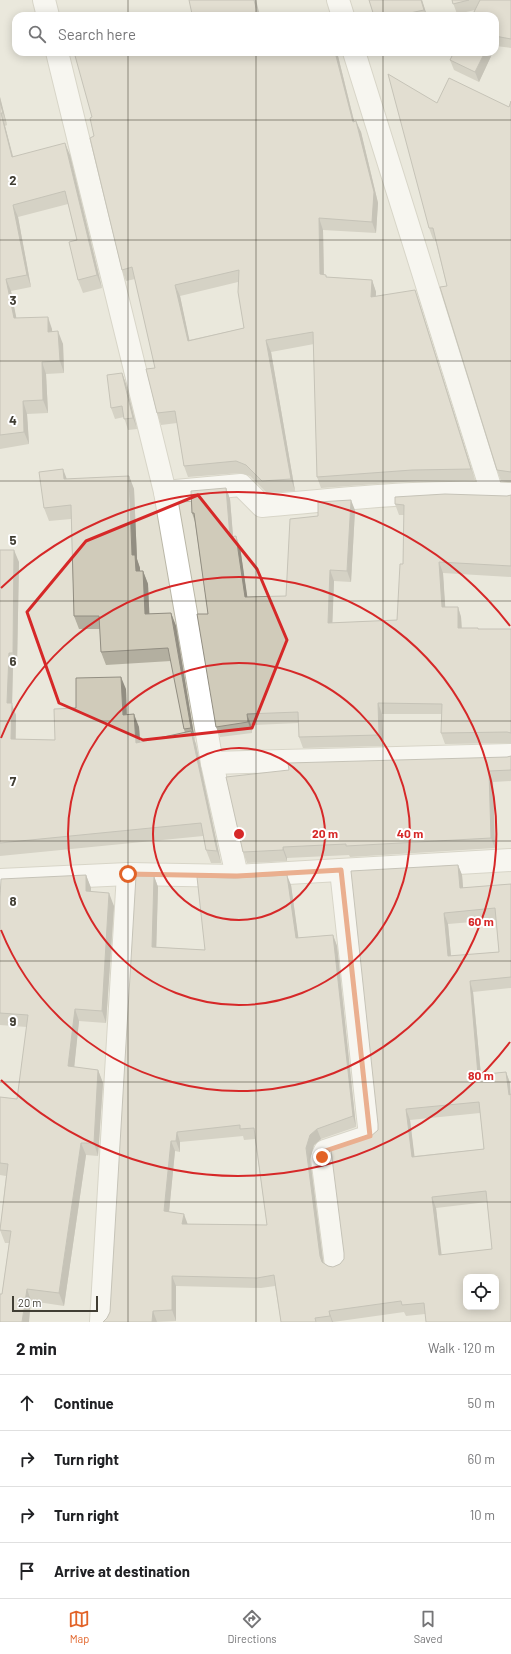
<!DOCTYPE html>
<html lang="en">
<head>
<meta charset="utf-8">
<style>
  :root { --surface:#fff; --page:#f6f6f6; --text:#202124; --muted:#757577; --line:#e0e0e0; --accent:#e26328 }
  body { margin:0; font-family:Barlow,sans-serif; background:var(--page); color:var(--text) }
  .controls { position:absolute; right:12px; bottom:12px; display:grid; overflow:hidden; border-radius:8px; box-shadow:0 2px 10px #0003 }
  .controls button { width:36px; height:36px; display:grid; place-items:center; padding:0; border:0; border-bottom:1px solid var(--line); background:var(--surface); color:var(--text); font:20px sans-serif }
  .scale { position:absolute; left:12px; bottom:10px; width:86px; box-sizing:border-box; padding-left:4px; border:2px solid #413e34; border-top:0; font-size:11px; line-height:14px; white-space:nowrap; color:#413e34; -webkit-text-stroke:3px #fff; paint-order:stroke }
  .stop { position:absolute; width:12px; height:12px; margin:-9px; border:3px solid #e26328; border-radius:50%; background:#fff }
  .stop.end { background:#e26328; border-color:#fff; box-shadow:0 1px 4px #0008 }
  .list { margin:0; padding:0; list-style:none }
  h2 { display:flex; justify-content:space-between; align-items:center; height:52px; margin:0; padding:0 16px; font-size:17px }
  h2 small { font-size:13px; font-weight:400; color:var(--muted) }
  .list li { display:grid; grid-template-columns:26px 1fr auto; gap:12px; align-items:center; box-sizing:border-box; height:56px; padding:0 16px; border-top:1px solid var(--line) }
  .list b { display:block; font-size:15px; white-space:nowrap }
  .list em { font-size:13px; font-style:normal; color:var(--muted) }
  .icon { flex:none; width:22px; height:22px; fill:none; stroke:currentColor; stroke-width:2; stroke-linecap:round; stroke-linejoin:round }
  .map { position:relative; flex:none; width:511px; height:1322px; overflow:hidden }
  .search { position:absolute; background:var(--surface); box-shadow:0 2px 10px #0003; left:12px; right:12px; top:12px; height:44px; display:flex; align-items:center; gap:10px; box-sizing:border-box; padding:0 14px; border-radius:12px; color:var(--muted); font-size:15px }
  .sheet { height:276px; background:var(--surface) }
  nav { display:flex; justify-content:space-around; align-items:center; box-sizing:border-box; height:56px; border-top:1px solid var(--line); background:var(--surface); font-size:11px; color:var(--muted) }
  nav a { display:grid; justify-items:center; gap:2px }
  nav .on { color:var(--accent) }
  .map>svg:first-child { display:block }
  .residential { fill:#e3e0d2; fill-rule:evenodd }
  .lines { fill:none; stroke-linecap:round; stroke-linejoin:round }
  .street-casing { stroke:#bab7a7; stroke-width:24 }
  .street { stroke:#fff; stroke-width:22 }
  .wall { fill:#b3afa0; fill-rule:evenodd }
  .shaded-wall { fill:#928e82 }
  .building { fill:#d0cbba; stroke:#928e82; fill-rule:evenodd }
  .route { stroke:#e26328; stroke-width:5 }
  .marked { fill:none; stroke:#d62828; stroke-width:3; stroke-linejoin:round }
  .grid { fill:none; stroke:#413e34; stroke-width:1; stroke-opacity:0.55 }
  .ring { fill:none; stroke:#d62828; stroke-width:2 }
  .grid-label { font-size:13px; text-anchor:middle; font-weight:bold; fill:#413e34; stroke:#fff; stroke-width:4; stroke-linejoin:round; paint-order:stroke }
  .centre { fill:#d62828; stroke:#fff; stroke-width:2 }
  .ring-label { font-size:12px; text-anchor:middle; font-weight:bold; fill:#d62828; stroke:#fff; stroke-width:4; stroke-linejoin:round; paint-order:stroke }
</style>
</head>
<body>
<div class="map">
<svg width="511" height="1322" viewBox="0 0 511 1322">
  <rect width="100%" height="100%" fill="#f0eee4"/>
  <path class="residential" d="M0 0H511V1322H0ZM16 16H495V52H16ZM466 1277H496V1307H466Z"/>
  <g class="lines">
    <defs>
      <g id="street">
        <polyline points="44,0 48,16"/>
        <polyline points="338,0 343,16"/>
        <polyline points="57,52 165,492 212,763 237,876"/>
        <polyline points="354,52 492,493"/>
        <path d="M165 492 241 485 262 506C344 499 428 489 511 494"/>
        <polyline points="212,763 511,755"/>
        <polyline points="0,880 128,874 237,876 511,860"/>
        <polyline points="336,1265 322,1157 325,1151 370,1136 341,870"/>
        <polyline points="101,1322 128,874"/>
      </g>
    </defs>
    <use href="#street" class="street-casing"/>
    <use href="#street" class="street"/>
  </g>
  <g class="wall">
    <polygon points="369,0 422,0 427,16 374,16"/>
    <polygon points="452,0 511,0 511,48 496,46 495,49 495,16 475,10 457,14"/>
    <path d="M337 52 354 121 361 132 378 203 376 233 323 230 324 274 327 277 372 280 376 292V296L419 302 475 480 417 481 321 488 317 477 314 344 271 352 295 491 267 493 250 476 240 473 188 477 184 466 177 423 161 425 157 413 155 368 135 279 126 281 122 270 94 136ZM238 282 244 328 189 340 180 296Z"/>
    <polygon points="417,52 422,52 423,55"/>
    <polygon points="454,52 493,52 479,82 454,70 450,60"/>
    <polygon points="0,97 7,125 5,126 13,156 70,155 102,288 83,293 78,280 77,240 68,204 18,217 31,287 11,291 16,318 52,329 52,331 63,344 64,373 46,374 48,413 27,414 29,444 0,449"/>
    <polygon points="511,101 511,483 501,481 497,470 447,286 435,239 433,239 429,228 437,103 509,107"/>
    <polygon points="122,373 126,384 137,429 128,430 124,417 115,419 111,408"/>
    <polygon points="129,476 134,489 137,559 140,568 140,571 143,571 148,584 149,614 171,613 176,626 195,741 221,863 211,863 206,850 203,836 0,856 0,550 19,562 17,665 13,665 12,705 16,715 16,739 55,740 76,708 126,689 127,715 139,727 140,742 185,733 184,729 171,661 106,665 101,652 100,629 79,629 74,616 71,519 49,521 44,508 67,479"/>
    <polygon points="226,488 230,499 233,537 236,536 240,547 247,597 286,596 318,516 355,510 351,582 334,581 332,623 397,620 403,564 404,515 399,515 395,504 507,496 511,495 511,577 443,573 445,607 458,607 461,617 462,628 478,628 478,629 511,629 511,743 445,744 441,733 442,714 382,714 383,746 303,748 299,737 299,723 251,725 252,733 220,737 216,727 208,614 195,522 192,513"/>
    <polygon points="511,756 511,781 493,782 495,848 350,857 349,855 287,858 287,861 247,863 243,852"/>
    <path d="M458 865 462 875 463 888 511 884V988L473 992 481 1075 506 1072 510 1083 511 1322 425 1314 406 1316 404 1312 333 1322H281L275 1286 261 1288 176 1286V1321L157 1322 107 1318 110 1312 154 876 158 887 156 947 205 950 291 885 298 938 333 935 337 946 356 1127 321 1139 314 1145 310 1159 323 1262 328 1266 333 1267 340 1264 344 1259 370 1137 378 1130ZM496 920 499 952 451 956 448 924ZM480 1113 484 1149 414 1156 410 1120ZM243 1136 244 1140 255 1139 267 1225 187 1224 169 1212 175 1151 180 1152V1142ZM487 1202 492 1249 441 1255 436 1208Z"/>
    <polygon points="86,875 91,888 91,891 114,906 106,1023 79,1021 74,1067 98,1070 103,1083 98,1156 86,1155 64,1306 31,1301 2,1294 9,1243 5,1243 0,1230 6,1176 0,1175 0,1097 17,1099 27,1027 0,1025 0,897"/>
  </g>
  <g class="shaded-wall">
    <polygon points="254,0 256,0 260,16 258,16"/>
    <polygon points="421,0 422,0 427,16 424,10"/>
    <polygon points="335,52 337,52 357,133 353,122"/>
    <polygon points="485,52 493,52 479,82 475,72"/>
    <polygon points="0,97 7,125 3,113 0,102"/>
    <polygon points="1,113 5,126 16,169 12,157"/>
    <polygon points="356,121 361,132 378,203 376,233 372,222"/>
    <polygon points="65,143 70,155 102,288 97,275"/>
    <polygon points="13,205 18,217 31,287 27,275"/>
    <polygon points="319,218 323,230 324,286 320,274"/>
    <polygon points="6,279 11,291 19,331 14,318"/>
    <polygon points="372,280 376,292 375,309 371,297"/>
    <polygon points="175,285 180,296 192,352 188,341"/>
    <polygon points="415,290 419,302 475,480 471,469"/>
    <polygon points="48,317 52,329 53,344 48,332"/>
    <polygon points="58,331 63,344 64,373 60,361"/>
    <polygon points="266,340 271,352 295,491 291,479"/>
    <polygon points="42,362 46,374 48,413 43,400"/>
    <polygon points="122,373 126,384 137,429 133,418"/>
    <polygon points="23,401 27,414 29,444 24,432"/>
    <polygon points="63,469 68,482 64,479"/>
    <polygon points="129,476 134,489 137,559 140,568 140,584 136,571 132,555"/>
    <polygon points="226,488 230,499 234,548 230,537"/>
    <polygon points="351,500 355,510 351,582 347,571"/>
    <polygon points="236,536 240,547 249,608 245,597"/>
    <polygon points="14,550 19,562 17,665 13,653"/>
    <polygon points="439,562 443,573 446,618 442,607"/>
    <polygon points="330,570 334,581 332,634 328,623"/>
    <polygon points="143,571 148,584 150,627 145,614"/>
    <polygon points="458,607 461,617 462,638 458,628"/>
    <polygon points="171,613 176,626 195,741 191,728"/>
    <polygon points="9,653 13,665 12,705 16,715 15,751 11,739 7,703"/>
    <polygon points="121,677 126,689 127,727 123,715"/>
    <polygon points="378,703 382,714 383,746 379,735"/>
    <polygon points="134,714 139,727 141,755 136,743"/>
    <polygon points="247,714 251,725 252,733 248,722"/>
    <polygon points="191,731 196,744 221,863 217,851"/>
    <polygon points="489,771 493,782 495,848 491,838"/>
    <polygon points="283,847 287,858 287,861 283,850"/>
    <polygon points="458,865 462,875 464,899 460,888"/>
    <polygon points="86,875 91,888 90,904 86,891"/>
    <polygon points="287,875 291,885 300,949 296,938"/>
    <polygon points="154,876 158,887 156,958 152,947"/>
    <polygon points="109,893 114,906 106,1023 102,1011"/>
    <polygon points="444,913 448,924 452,967 448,956"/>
    <polygon points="333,935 337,946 356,1127 353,1116"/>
    <polygon points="470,981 473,992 482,1086 478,1075"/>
    <polygon points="75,1009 79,1021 73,1079 68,1066"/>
    <polygon points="98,1070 103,1083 98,1156 94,1143"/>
    <polygon points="506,1072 510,1083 511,1100 509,1095"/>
    <polygon points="406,1109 410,1120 416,1168 412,1157"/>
    <polygon points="317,1129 321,1139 314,1145 310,1159 324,1267 320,1256 306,1148 310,1135"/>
    <polygon points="177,1132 180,1142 180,1152 176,1141"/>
    <polygon points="171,1141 175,1151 168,1222 164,1211"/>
    <polygon points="81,1143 86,1155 64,1306 59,1293"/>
    <polygon points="432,1197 436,1208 443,1266 439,1255"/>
    <polygon points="184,1214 188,1225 182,1224"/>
    <polygon points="172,1276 176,1286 176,1321 172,1310"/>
    <polygon points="27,1289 31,1301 29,1322 22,1322"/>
    <polygon points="153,1311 157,1322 152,1322"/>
    <polygon points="329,1311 333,1322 332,1322 330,1316"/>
  </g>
  <g class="building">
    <polygon points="189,0 254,0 258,16 183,16 192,14"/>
    <polygon points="369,0 421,0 424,10 410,13 411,16 374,16"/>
    <polygon points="452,0 469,0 453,4"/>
    <polygon points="480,0 511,0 511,39 495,36 495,16 472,16"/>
    <path d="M74 52H335L353 122 356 121 374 192 372 222 319 218 320 274 326 275V277L372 280 371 297 415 290 471 469 412 470 317 477 313 332 266 340 291 479 262 481 246 465 236 461 184 466 175 411 157 413 146 369 155 368 132 267 122 270 90 138 94 136 90 118 92 117ZM239 270 238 292 244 328 188 341 175 285Z"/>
    <polygon points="454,52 485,52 475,72 450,60"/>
    <polygon points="388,74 437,103 449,78 509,107 511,101 511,472 497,470 440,287 447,286 433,228 429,228"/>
    <polygon points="0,102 3,113 1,113 12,157 65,143 97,275 78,280 69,242 77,240 65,191 13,205 27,275 6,279 14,318 48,317 48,332 58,331 60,361 42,362 43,400 23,401 24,432 0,435"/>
    <polygon points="122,373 133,418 124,419 122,406 111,408 107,375"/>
    <polygon points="63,469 64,479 129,476 132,555 135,555 136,571 143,571 145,614 171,613 191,728 184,729 168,648 101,652 99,616 74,616 71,505 44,508 39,472"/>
    <polygon points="226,488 230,537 236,536 245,597 286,596 290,519 318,516 318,502 351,500 347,571 330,570 328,623 397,620 400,564 403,564 404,505 395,504 395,497 445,494 507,496 511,495 511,566 439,562 442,607 458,607 458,628 478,628 478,629 511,629 511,733 507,732 441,733 442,704 378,703 379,735 299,737 298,712 247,714 248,722 216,727 197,614 208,614 194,513 192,513 191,491"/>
    <polygon points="0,550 14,550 13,653 9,653 7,703 12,703 11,739 55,740 54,709 76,708 76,678 121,677 123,715 134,714 136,743 191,731 217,851 206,850 201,823 0,843"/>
    <polygon points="511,756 511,770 489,771 491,838 346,846 346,844 283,847 283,850 243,852 226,777 289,770 288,763 507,757"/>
    <path d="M458 865 460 888 511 884V977L470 981 478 1075 506 1072 509 1095 511 1094V1322H426L424 1303 402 1305 401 1301 329 1311 330 1316 315 1318 316 1322H281L274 1275 257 1278 172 1276V1310L153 1311 152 1322H103L107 1318 110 1312 136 876H154L152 947 205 950 197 877 234 878 287 875 296 938 333 935 353 1116 317 1129 310 1135 306 1148 320 1256 322 1262 328 1266 333 1267 340 1264 344 1259V1253L331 1150 370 1137 378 1130V1124L351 871ZM495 908 499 952 448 956 444 913ZM479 1102 484 1149 412 1157 406 1109ZM240 1125V1129L254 1128 267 1225 182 1224 184 1214 164 1211 171 1141H176L177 1132ZM486 1191 492 1249 439 1255 432 1197ZM466 1277H496V1307H466Z"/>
    <polygon points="86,875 86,891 109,893 102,1011 75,1009 68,1066 98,1070 94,1143 81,1143 59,1293 27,1289 22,1322 0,1322 0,1294 2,1294 11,1231 0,1230 8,1164 0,1163 0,1097 17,1099 28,1015 0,1013 0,897 1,879"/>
  </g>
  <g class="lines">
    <polyline class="route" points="128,874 237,876 341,870 370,1136 325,1151 322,1157"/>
  </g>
  <path d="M0 0H511V1322H0ZM198 495 257 569 287 640 252 728 143 740 59 703 27 612 86 541Z" fill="#f0eee4" fill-opacity=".55" fill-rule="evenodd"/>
  <path class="marked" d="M198 495 257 569 287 640 252 728 143 740 59 703 27 612 86 541Z"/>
  <path class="grid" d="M128 0V16M256 0V16M383 0V16M128 52V1322M256 52V1322M383 52V1322M0 120H511M0 240H511M0 361H511M0 481H511M0 601H511M0 721H511M0 841H511M0 961H511M0 1082H511M0 1202H511"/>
  <g class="ring">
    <circle cx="239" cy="834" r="86"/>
    <circle cx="239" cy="834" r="171"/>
    <path d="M1 738A257 257 0 1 1 1 930"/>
    <path d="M510 1042A342 342 0 0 1 1 1080M1 588A342 342 0 0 1 510 626"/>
  </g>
  <g class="grid-label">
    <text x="13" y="185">2</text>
    <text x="13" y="305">3</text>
    <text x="13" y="425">4</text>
    <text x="13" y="545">5</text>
    <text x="13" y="666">6</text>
    <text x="13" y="786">7</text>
    <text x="13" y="906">8</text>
    <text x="13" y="1026">9</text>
  </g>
  <circle cx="239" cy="834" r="6" class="centre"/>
  <g class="ring-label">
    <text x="325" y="838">20 m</text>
    <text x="410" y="838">40 m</text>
    <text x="481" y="926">60 m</text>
    <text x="481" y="1080">80 m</text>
  </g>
</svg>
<div class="controls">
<button><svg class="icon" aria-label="locate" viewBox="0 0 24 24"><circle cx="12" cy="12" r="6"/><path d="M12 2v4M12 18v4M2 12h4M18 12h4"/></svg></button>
</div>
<div class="scale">20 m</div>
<div class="stop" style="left:128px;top:874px"></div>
<div class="stop end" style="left:322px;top:1157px"></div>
<div class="search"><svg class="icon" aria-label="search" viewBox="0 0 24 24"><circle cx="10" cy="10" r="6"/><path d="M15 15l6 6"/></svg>Search here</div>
</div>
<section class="sheet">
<h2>2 min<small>Walk · 120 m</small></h2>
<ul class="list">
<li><svg class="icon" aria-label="ahead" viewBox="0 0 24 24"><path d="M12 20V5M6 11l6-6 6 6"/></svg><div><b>Continue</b></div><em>50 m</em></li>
<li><svg class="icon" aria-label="right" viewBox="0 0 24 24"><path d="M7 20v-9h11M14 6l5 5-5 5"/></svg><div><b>Turn right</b></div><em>60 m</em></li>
<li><svg class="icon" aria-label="right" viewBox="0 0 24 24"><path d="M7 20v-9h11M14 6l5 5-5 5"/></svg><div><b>Turn right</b></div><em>10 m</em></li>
<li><svg class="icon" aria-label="arrive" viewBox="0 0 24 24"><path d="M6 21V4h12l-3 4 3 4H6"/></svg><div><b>Arrive at destination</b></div></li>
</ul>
</section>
<nav>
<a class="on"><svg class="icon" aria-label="map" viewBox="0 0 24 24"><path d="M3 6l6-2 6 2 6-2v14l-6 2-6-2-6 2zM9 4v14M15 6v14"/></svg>Map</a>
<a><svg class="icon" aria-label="directions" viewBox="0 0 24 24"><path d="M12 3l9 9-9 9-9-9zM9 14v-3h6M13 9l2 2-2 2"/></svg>Directions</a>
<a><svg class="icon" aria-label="saved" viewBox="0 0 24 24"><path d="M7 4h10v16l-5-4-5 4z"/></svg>Saved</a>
</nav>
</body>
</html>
